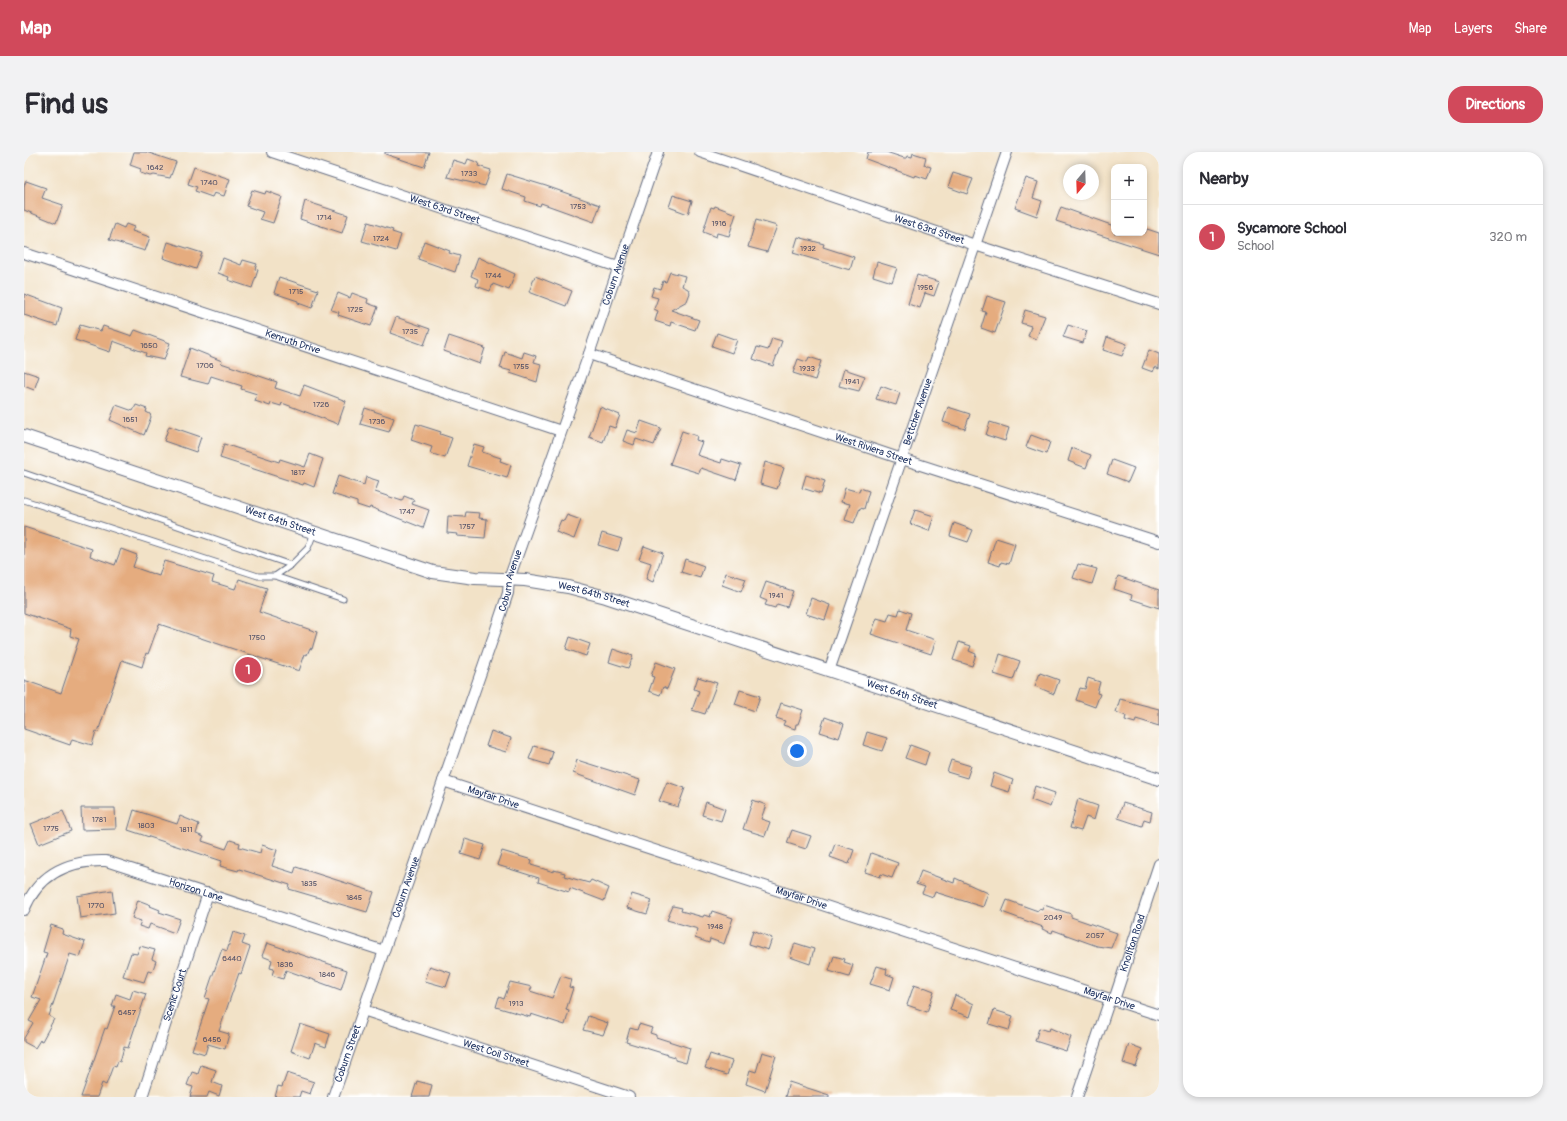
<!DOCTYPE html>
<html lang="en">
<head>
<meta charset="utf-8">
<style>
  :root { --surface:#fff; --page:#f2f2f3; --text:#2b2b33; --muted:#7c7c81; --line:#e1e1e2; --accent:#d1495b }
  body { margin:0; font-family:Pangolin,sans-serif; background:var(--page); color:var(--text) }
  .controls { position:absolute; right:12px; top:12px; display:grid; overflow:hidden; border-radius:8px; box-shadow:0 2px 6px #0003 }
  .controls button { width:36px; height:36px; display:grid; place-items:center; padding:0; border:0; border-bottom:1px solid var(--line); background:var(--surface); color:var(--text); font:20px sans-serif }
  .compass { position:absolute; left:1039px; top:12px; width:36px; height:36px; border-radius:50%; background:var(--surface); box-shadow:0 2px 6px #0003; rotate:199deg }
  .you { position:absolute; left:773px; top:599px; width:14px; height:14px; margin:-10px; border:3px solid #fff; border-radius:50%; background:#1a73e8; box-shadow:0 0 0 6px #1a73e833 }
  .badge { display:grid; place-items:center; width:26px; height:26px; border-radius:50%; background:var(--accent); color:#fff; font-size:13px; font-weight:700 }
  .pin { position:absolute; translate:-50% -50%; border:2px solid #fff; box-shadow:0 1px 4px #0006 }
  .list { margin:0; padding:0; list-style:none }
  h2 { display:flex; justify-content:space-between; align-items:center; height:52px; margin:0; padding:0 16px; font-size:17px }
  h2 small { font-size:13px; font-weight:400; color:var(--muted) }
  .list li { display:grid; grid-template-columns:26px 1fr auto; gap:12px; align-items:center; box-sizing:border-box; height:64px; padding:0 16px; border-top:1px solid var(--line) }
  .list b { display:block; font-size:15px; white-space:nowrap }
  .list p { margin:0; font-size:13px; white-space:nowrap; color:var(--muted) }
  .list em { font-size:13px; font-style:normal; color:var(--muted) }
  .map { position:relative; flex:none; width:1135px; height:945px; overflow:hidden; border-radius:16px }
  header { display:flex; align-items:center; gap:24px; box-sizing:border-box; height:56px; padding:0 20px; background:var(--accent); color:#fff }
  header strong { font-size:19px }
  nav { display:flex; gap:22px; margin-inline-start:auto; font-size:14px }
  .intro { display:flex; align-items:center; justify-content:space-between; box-sizing:border-box; height:96px; padding:0 24px }
  h1 { margin:0; font-size:28px }
  .button { padding:10px 18px; border-radius:16px; background:var(--accent); color:#fff; font-size:14px; font-weight:700 }
  main { display:flex; gap:24px; padding:0 24px }
  aside { flex:1; background:var(--surface); border-radius:16px; box-shadow:0 2px 6px #0003 }
  .map>svg:first-child { display:block }
  .building { fill:#e5ac7f }
  .lines { fill:none; stroke-linecap:round; stroke-linejoin:round }
  .service-casing { stroke:#666e83; stroke-width:7 }
  .minor-casing { stroke:#666e83; stroke-width:12 }
  .tertiary-casing { stroke:#666e83; stroke-width:14 }
  .service { stroke:#fff; stroke-width:5 }
  .minor { stroke:#fff; stroke-width:10 }
  .tertiary { stroke:#fff; stroke-width:12 }
  .labels { text-anchor:middle; dominant-baseline:central; stroke-width:4; stroke-linejoin:round; paint-order:stroke }
  .number-label { font-size:8px; fill:#4e4e66 }
  .street-label { font-size:10px; fill:#1b2f5e; stroke:#fff }
</style>
</head>
<body>
<header>
<strong>Map</strong>
<nav><a>Map</a><a>Layers</a><a>Share</a></nav>
</header>
<div class="intro"><h1>Find us</h1><a class="button">Directions</a></div>
<main>
<div class="map">
<svg width="1135" height="945" viewBox="0 0 1135 945">
  <rect width="100%" height="100%" fill="#fff"/>
  <filter id="ink" filterUnits="userSpaceOnUse"><feTurbulence type="fractalNoise" baseFrequency=".025" numOctaves="2"/><feDisplacementMap in="SourceGraphic" scale="8" xChannelSelector="R" yChannelSelector="G"/><feConvolveMatrix kernelMatrix="1 2 1 2 8 2 1 2 1" color-interpolation-filters="sRGB"/></filter>
  <filter id="wash" filterUnits="userSpaceOnUse"><feTurbulence type="fractalNoise" baseFrequency=".012" numOctaves="4" result="noise"/><feDisplacementMap in="SourceGraphic" scale="16" xChannelSelector="R" yChannelSelector="G"/><feGaussianBlur stdDeviation="0.9" result="paint"/><feColorMatrix in="noise" values="0 0 0 0 0 0 0 0 0 0 0 0 0 0 0 0 0 1.4 0 .05"/><feComposite in="paint" operator="in"/></filter>
  <g filter="url(#wash)">
    <rect width="100%" height="100%" fill="#f2e2c7"/>
    <g id="blocks">
      <g class="building">
        <polygon points="110,0 122,0 152,10 146,26 130,23 126,24 116,21 117,17 106,13"/>
        <polygon points="361,0 405,0 400,15 361,2"/>
        <polygon points="844,0 862,0 880,6 883,6 884,4 888,5 889,1 902,5 900,13 907,15 903,27 891,23 890,25 842,7"/>
        <polygon points="444,7 455,11 454,14 467,18 461,34 423,25 429,8 442,12"/>
        <polygon points="170,15 206,27 200,44 190,41 188,45 171,39 173,35 164,32"/>
        <polygon points="929,21 949,27 943,42 924,35"/>
        <polygon points="483,22 522,34 576,53 570,70 517,51 516,54 501,49 502,45 478,37"/>
        <polygon points="1002,26 1014,30 1009,46 1018,49 1013,64 991,56"/>
        <polygon points="2,29 22,36 18,46 39,53 32,71 0,58 0,34"/>
        <polygon points="228,38 241,42 242,39 258,45 249,71 236,67 239,60 222,54"/>
        <polygon points="649,43 668,49 664,62 645,55"/>
        <polygon points="281,49 324,63 318,81 276,67"/>
        <polygon points="691,54 712,62 705,84 693,81 692,85 679,80 687,55 690,56"/>
        <polygon points="1037,55 1090,74 1090,81 1121,81 1123,77 1135,81 1135,102 1032,69"/>
        <polygon points="732,68 753,74 743,100 724,95"/>
        <polygon points="344,70 369,78 368,80 377,83 372,99 338,89"/>
        <polygon points="91,72 100,76 102,72 110,75 108,79 126,85 121,99 85,88"/>
        <polygon points="774,85 800,92 799,95 830,105 826,118 769,101"/>
        <polygon points="400,89 426,99 425,101 436,104 431,120 394,107"/>
        <polygon points="144,90 178,101 172,117 139,106"/>
        <polygon points="454,105 491,122 485,138 469,132 466,139 452,134 454,127 447,124"/>
        <polygon points="199,106 217,113 219,108 233,112 231,117 234,118 228,136 204,128 205,125 194,121"/>
        <polygon points="853,110 873,116 868,130 849,124"/>
        <polygon points="646,120 661,124 658,134 664,137 666,141 663,149 647,158 675,168 671,178 647,170 646,174 631,169 634,159 630,157 634,146 627,144 630,135 636,137 639,129 642,130"/>
        <polygon points="893,123 915,130 910,144 901,141 896,156 884,152"/>
        <polygon points="511,124 548,139 542,154 505,140"/>
        <polygon points="255,125 294,138 288,156 274,151 274,149 250,141"/>
        <polygon points="314,141 326,146 328,141 344,147 343,151 354,155 347,174 314,163 315,160 307,158"/>
        <polygon points="0,142 38,156 33,174 0,163"/>
        <polygon points="963,144 982,150 971,181 957,176 962,160 958,159"/>
        <polygon points="1001,158 1021,164 1012,187 1004,184 1007,174 997,171"/>
        <polygon points="372,165 406,177 400,193 366,181"/>
        <polygon points="56,173 77,179 79,174 108,184 111,178 146,191 140,208 121,204 122,201 89,189 86,200 51,188"/>
        <polygon points="1044,173 1063,179 1059,191 1039,185"/>
        <polygon points="693,181 713,188 708,201 688,194"/>
        <polygon points="425,184 461,196 456,212 420,199"/>
        <polygon points="1083,185 1103,192 1098,204 1079,198"/>
        <polygon points="748,186 758,189 749,214 729,207 733,195 744,198"/>
        <polygon points="166,196 198,209 197,211 253,230 251,236 276,244 280,233 322,249 314,272 258,251 257,254 247,251 246,254 231,249 233,242 217,237 218,234 187,224 184,232 156,225"/>
        <polygon points="1125,198 1135,202 1135,217 1131,215 1129,220 1118,216"/>
        <polygon points="481,200 498,206 500,200 512,204 510,210 517,212 513,230 486,221 487,219 476,216"/>
        <polygon points="785,205 797,209 791,228 769,221 774,207 783,210"/>
        <polygon points="820,217 841,224 835,239 815,234"/>
        <polygon points="0,219 15,224 10,238 0,234"/>
        <polygon points="857,234 876,241 872,253 852,247"/>
        <polygon points="92,253 109,259 112,253 123,257 122,260 126,262 127,265 120,283 86,268"/>
        <polygon points="576,255 596,263 591,276 585,274 579,290 565,285"/>
        <polygon points="924,255 946,262 941,277 919,270"/>
        <polygon points="341,256 370,266 365,280 336,272"/>
        <polygon points="617,269 637,276 630,293 612,287 610,293 599,289 603,278 613,281"/>
        <polygon points="966,270 985,276 981,289 962,283"/>
        <polygon points="392,272 417,280 416,282 428,286 421,306 406,301 408,295 387,288"/>
        <polygon points="145,274 177,285 172,300 140,289"/>
        <polygon points="658,279 673,284 672,288 678,290 673,303 697,311 698,307 717,313 712,328 677,316 675,321 646,312"/>
        <polygon points="1007,283 1026,290 1022,302 1002,295"/>
        <polygon points="200,292 255,310 256,307 281,315 286,302 299,307 290,335 280,331 279,333 196,306"/>
        <polygon points="450,292 460,295 458,300 477,306 476,309 487,313 483,326 443,314"/>
        <polygon points="1048,296 1067,303 1062,316 1044,309"/>
        <polygon points="1088,308 1110,316 1104,330 1083,322"/>
        <polygon points="741,310 760,316 753,337 736,332"/>
        <polygon points="782,323 801,329 797,342 778,336"/>
        <polygon points="314,324 340,333 342,325 355,329 351,340 378,349 380,344 390,348 388,352 405,358 399,376 346,355 345,357 333,353 333,350 308,342"/>
        <polygon points="821,336 835,340 836,336 845,339 840,357 836,356 830,371 821,368 826,352 817,350"/>
        <polygon points="891,358 910,364 905,379 886,372"/>
        <polygon points="442,360 456,361 455,366 463,367 461,386 433,384 434,382 423,381 424,364 441,365"/>
        <polygon points="543,363 557,368 550,387 532,380 537,368 540,369"/>
        <polygon points="930,371 949,378 944,390 926,384"/>
        <polygon points="0,375 68,397 66,404 91,413 97,397 113,403 109,415 135,424 140,409 190,424 188,430 211,437 215,427 243,436 235,460 293,480 288,497 286,496 283,503 281,502 275,519 135,472 124,502 122,501 118,515 98,508 74,580 72,579 68,593 48,587 46,593 0,577 0,528 37,541 55,487 46,484 47,477 0,461"/>
        <polygon points="578,381 598,387 594,399 574,393"/>
        <polygon points="972,386 991,392 985,412 977,410 976,414 964,410"/>
        <polygon points="620,394 639,401 629,430 622,427 627,411 615,407"/>
        <polygon points="661,407 680,414 676,426 657,420"/>
        <polygon points="1054,412 1073,417 1068,432 1049,426"/>
        <polygon points="702,421 722,427 717,440 698,433"/>
        <polygon points="1094,424 1135,438 1135,456 1107,447 1108,443 1090,437"/>
        <polygon points="742,430 769,439 763,455 753,452 751,456 741,453 743,449 736,446"/>
        <polygon points="787,446 806,453 801,468 782,462"/>
        <polygon points="876,457 887,461 882,478 912,488 907,502 847,482 853,466 863,469 866,461 874,463"/>
        <polygon points="546,485 566,492 562,504 542,497"/>
        <polygon points="935,490 947,494 945,499 952,502 948,514 929,508"/>
        <polygon points="589,497 609,504 604,516 585,510"/>
        <polygon points="976,502 996,509 989,528 970,522"/>
        <polygon points="632,510 651,517 643,537 639,535 636,543 625,539 630,525 627,524"/>
        <polygon points="1016,521 1035,528 1030,542 1011,534"/>
        <polygon points="674,525 693,531 681,562 668,558 675,539 670,537"/>
        <polygon points="1064,526 1076,530 1073,541 1076,542 1071,555 1052,548 1056,536 1061,537"/>
        <polygon points="716,538 736,544 731,559 711,552"/>
        <polygon points="1096,547 1135,557 1135,574 1112,567 1111,571 1101,568 1102,564 1092,560"/>
        <polygon points="757,551 779,558 774,572 772,572 771,577 759,573 761,569 752,566"/>
        <polygon points="801,565 820,572 815,586 796,580"/>
        <polygon points="467,579 487,586 482,600 462,594"/>
        <polygon points="843,580 863,586 858,599 839,593"/>
        <polygon points="886,593 905,600 901,613 881,606"/>
        <polygon points="510,594 529,600 525,613 505,607"/>
        <polygon points="553,608 616,628 611,643 549,621"/>
        <polygon points="927,608 947,614 943,626 923,620"/>
        <polygon points="970,621 989,628 985,640 966,634"/>
        <polygon points="643,630 661,636 654,655 635,649"/>
        <polygon points="1011,634 1031,641 1026,655 1007,648"/>
        <polygon points="1054,647 1074,654 1070,668 1062,665 1057,679 1046,676"/>
        <polygon points="729,648 742,653 737,667 746,670 741,684 719,677"/>
        <polygon points="682,650 701,657 697,669 678,663"/>
        <polygon points="1099,651 1128,660 1126,669 1120,667 1118,674 1094,666"/>
        <polygon points="57,656 91,656 92,677 58,678"/>
        <polygon points="110,658 153,672 156,664 175,672 172,682 180,685 178,689 202,697 206,688 216,691 215,695 236,701 238,693 253,698 248,714 270,721 272,715 350,740 343,760 265,737 266,733 215,717 214,719 196,714 198,709 104,678"/>
        <polygon points="39,659 47,679 15,692 7,672"/>
        <polygon points="768,678 787,684 782,697 763,691"/>
        <polygon points="441,687 461,693 456,708 437,702"/>
        <polygon points="811,692 830,698 825,712 806,705"/>
        <polygon points="478,699 508,708 507,713 530,720 530,718 541,721 540,724 565,731 567,728 585,736 580,749 546,736 545,740 514,730 515,726 473,713"/>
        <polygon points="847,701 874,711 868,726 857,722 856,725 841,720"/>
        <polygon points="897,719 930,731 931,726 964,741 959,755 911,740 909,745 898,741 901,735 892,732"/>
        <polygon points="88,738 91,761 56,766 53,744"/>
        <polygon points="608,742 628,748 623,762 603,756"/>
        <polygon points="114,748 127,753 126,754 136,758 135,760 156,767 151,781 126,772 124,777 115,774 117,769 108,766"/>
        <polygon points="983,748 1014,759 1015,757 1018,758 1020,753 1047,762 1047,765 1093,781 1087,796 1073,794 1029,778 1028,781 1018,777 1019,775 978,760"/>
        <polygon points="649,754 658,756 657,759 679,765 680,763 686,765 688,759 709,766 700,792 686,787 685,791 671,786 674,777 643,768"/>
        <polygon points="27,773 39,777 38,782 61,790 56,805 46,802 25,864 30,867 18,889 16,888 11,896 0,890 0,886 9,871 5,869 17,848 8,845 23,801 19,800"/>
        <polygon points="729,778 748,786 744,798 725,792"/>
        <polygon points="209,780 221,784 218,792 226,795 217,822 215,821 195,879 205,882 201,897 184,892 181,902 168,898 185,847 181,846 187,828 198,797 203,799"/>
        <polygon points="243,791 323,818 317,838 262,818 259,827 248,823 250,817 246,816 248,808 238,804"/>
        <polygon points="771,791 790,797 786,812 766,805"/>
        <polygon points="116,794 131,798 128,807 132,809 128,820 124,819 120,830 99,824 107,801 113,802"/>
        <polygon points="810,804 821,807 820,810 829,813 825,825 805,819"/>
        <polygon points="406,814 427,821 422,835 401,829"/>
        <polygon points="853,814 863,817 862,822 870,825 866,838 846,832"/>
        <polygon points="537,824 547,827 545,835 549,836 542,858 545,859 541,873 507,862 506,865 472,855 475,845 480,847 486,830 508,835 506,839 528,846"/>
        <polygon points="890,833 899,836 900,835 910,839 903,860 883,853"/>
        <polygon points="109,838 122,842 104,896 100,895 96,910 94,909 92,915 89,914 82,933 78,931 73,945 57,945 81,876 83,877 91,854 88,854 92,842 106,847"/>
        <polygon points="931,843 950,852 946,865 926,858"/>
        <polygon points="970,858 989,864 985,878 965,872"/>
        <polygon points="564,864 584,871 579,883 559,878"/>
        <polygon points="276,872 306,882 302,895 291,891 286,906 267,899"/>
        <polygon points="615,872 628,876 626,881 632,883 632,885 666,896 662,911 651,908 651,905 602,890 606,876 613,878"/>
        <polygon points="1015,876 1025,879 1026,876 1047,885 1042,899 1011,889"/>
        <polygon points="1105,892 1118,897 1112,915 1099,911"/>
        <polygon points="738,900 752,904 741,939 722,932 726,918 732,920"/>
        <polygon points="686,902 708,909 703,923 681,916"/>
        <polygon points="177,913 192,918 188,930 198,934 195,944 185,940 183,945 166,945 169,935 163,933 168,920 174,922"/>
        <polygon points="263,921 290,930 286,942 277,939 275,945 251,945 254,934 258,935"/>
        <polygon points="393,929 408,933 405,945 388,945"/>
        <polygon points="765,930 805,943 805,945 761,945"/>
      </g>
    </g>
  </g>
  <g filter="url(#ink)">
    <use href="#blocks" fill-opacity="0" stroke="#666e83" stroke-width="1"/>
    <g class="lines">
      <defs>
        <g id="service">
          <polyline points="0,321 267,413 284,396 290,381"/>
          <polyline points="0,348 234,424 251,424 267,413"/>
          <polyline points="251,424 319,447"/>
        </g>
        <g id="minor">
          <path id="s1" d="M248 0 594 115"/>
          <path id="s2" d="M676 0 951 93 1135 152"/>
          <path id="s3" d="M0 101 537 279"/>
          <path id="s4" d="M565 202 878 307 1135 390"/>
          <path id="s5" d="M805 519 983 0"/>
          <path id="s6" d="M419 629 1135 863"/>
          <path id="s7" d="M0 758C15 721 45 708 82 709L360 799"/>
          <path id="s8" d="M1090 848 1135 712"/>
          <path id="s9" d="M339 858 605 945"/>
          <path id="s10" d="M118 945 184 741"/>
          <path id="s11" d="M309 945 470 483 484 441 485 427 565 202 634 0"/>
          <polyline points="1053,945 1086,847"/>
        </g>
        <g id="tertiary">
          <path id="s12" d="M0 284 409 420 451 426 501 428 544 435 582 445 1135 627"/>
        </g>
      </defs>
      <use href="#service" class="service-casing"/>
      <use href="#minor" class="minor-casing"/>
      <use href="#tertiary" class="tertiary-casing"/>
      <use href="#service" class="service"/>
      <use href="#minor" class="minor"/>
      <use href="#tertiary" class="tertiary"/>
    </g>
  </g>
  <g class="labels">
    <g class="number-label">
      <text x="131" y="15">1642</text>
      <text x="445" y="21">1733</text>
      <text x="185" y="30">1740</text>
      <text x="554" y="54">1753</text>
      <text x="300" y="65">1714</text>
      <text x="695" y="71">1916</text>
      <text x="357" y="86">1724</text>
      <text x="784" y="96">1932</text>
      <text x="469" y="123">1744</text>
      <text x="901" y="135">1956</text>
      <text x="272" y="139">1715</text>
      <text x="331" y="157">1725</text>
      <text x="386" y="179">1735</text>
      <text x="125" y="193">1650</text>
      <text x="181" y="213">1706</text>
      <text x="497" y="214">1755</text>
      <text x="783" y="216">1933</text>
      <text x="828" y="229">1941</text>
      <text x="297" y="252">1726</text>
      <text x="106" y="267">1651</text>
      <text x="353" y="269">1736</text>
      <text x="274" y="320">1817</text>
      <text x="383" y="359">1747</text>
      <text x="443" y="374">1757</text>
      <text x="752" y="443">1941</text>
      <text x="233" y="485">1750</text>
      <text x="75" y="667">1781</text>
      <text x="122" y="673">1803</text>
      <text x="27" y="676">1775</text>
      <text x="162" y="677">1811</text>
      <text x="285" y="731">1835</text>
      <text x="330" y="745">1845</text>
      <text x="72" y="753">1770</text>
      <text x="1029" y="765">2049</text>
      <text x="691" y="774">1948</text>
      <text x="1071" y="783">2057</text>
      <text x="208" y="806">6440</text>
      <text x="261" y="812">1836</text>
      <text x="303" y="822">1846</text>
      <text x="492" y="851">1913</text>
      <text x="103" y="860">6457</text>
      <text x="188" y="887">6456</text>
    </g>
    <g class="street-label">
      <text stroke="none"><textPath href="#s1" startOffset="182">West 63rd Street</textPath></text>
      <text stroke="none"><textPath href="#s2" startOffset="242">West 63rd Street</textPath></text>
      <text stroke="none"><textPath href="#s11" startOffset="870">Coburn Avenue</textPath></text>
      <text stroke="none"><textPath href="#s3" startOffset="283">Kenruth Drive</textPath></text>
      <text stroke="none"><textPath href="#s5" startOffset="274">Bettcher Avenue</textPath></text>
      <text stroke="none"><textPath href="#s4" startOffset="300">West Riviera Street</textPath></text>
      <text stroke="none"><textPath href="#s12" startOffset="270">West 64th Street</textPath></text>
      <text stroke="none"><textPath href="#s11" startOffset="546">Coburn Avenue</textPath></text>
      <text stroke="none"><textPath href="#s12" startOffset="594">West 64th Street</textPath></text>
      <text stroke="none"><textPath href="#s12" startOffset="918">West 64th Street</textPath></text>
      <text stroke="none"><textPath href="#s6" startOffset="53">Mayfair Drive</textPath></text>
      <text stroke="none"><textPath href="#s11" startOffset="222">Coburn Avenue</textPath></text>
      <text stroke="none"><textPath href="#s7" startOffset="197">Horizon Lane</textPath></text>
      <text stroke="none"><textPath href="#s6" startOffset="377">Mayfair Drive</textPath></text>
      <text stroke="none"><textPath href="#s8" startOffset="60">Knollton Road</textPath></text>
      <text stroke="none"><textPath href="#s10" startOffset="107">Scenic Court</textPath></text>
      <text stroke="none"><textPath href="#s6" startOffset="701">Mayfair Drive</textPath></text>
      <text stroke="none"><textPath href="#s11" startOffset="46">Coburn Street</textPath></text>
      <text stroke="none"><textPath href="#s9" startOffset="140">West Coil Street</textPath></text>
    </g>
  </g>
</svg>
<div class="controls">
<button>+</button>
<button>−</button>
</div>
<svg class="compass" viewBox="-18 -18 36 36"><path d="M0-13l5 13h-10z" fill="#e53935"/><path d="M0 13l5-13h-10z" fill="#7c7c81"/></svg>
<div class="you"></div>
<div class="pin badge" style="left:224px;top:518px">1</div>
</div>
<aside>
<h2>Nearby<small></small></h2>
<ul class="list">
<li><span class="badge">1</span><div><b>Sycamore School</b><p>School</p></div><em>320 m</em></li>
</ul>
</aside>
</main>
</body>
</html>
